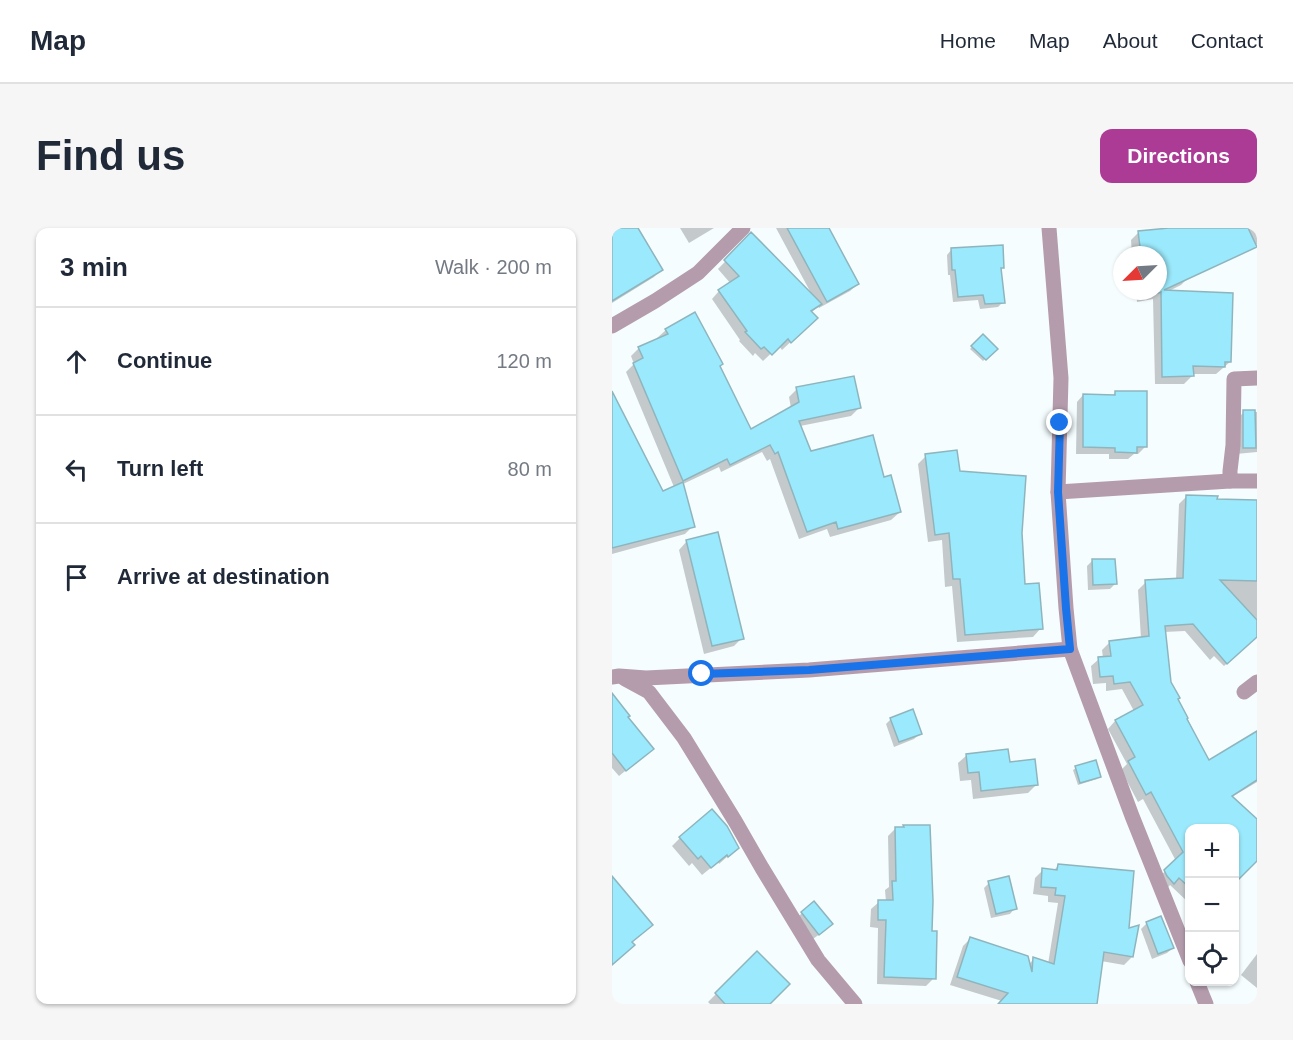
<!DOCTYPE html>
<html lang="en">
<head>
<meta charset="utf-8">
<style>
  :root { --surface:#fff; --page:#f6f6f7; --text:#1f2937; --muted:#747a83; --line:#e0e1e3; --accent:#ac3b96 }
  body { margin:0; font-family:Helvetica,sans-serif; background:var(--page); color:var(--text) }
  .controls { position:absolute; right:18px; bottom:18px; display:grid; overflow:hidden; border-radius:12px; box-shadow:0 2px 4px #0004 }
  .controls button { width:54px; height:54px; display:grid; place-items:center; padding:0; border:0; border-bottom:2px solid var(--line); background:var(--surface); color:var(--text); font:30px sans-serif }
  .compass { position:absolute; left:501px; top:18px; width:54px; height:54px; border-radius:50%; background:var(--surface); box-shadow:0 2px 4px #0004; rotate:246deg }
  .stop { position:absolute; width:18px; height:18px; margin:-14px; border:4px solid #1a73e8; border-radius:50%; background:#fff }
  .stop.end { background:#1a73e8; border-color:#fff; box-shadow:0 2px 6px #0008 }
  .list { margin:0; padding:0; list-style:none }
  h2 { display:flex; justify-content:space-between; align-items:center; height:78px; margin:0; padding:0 24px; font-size:26px }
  h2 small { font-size:20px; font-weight:400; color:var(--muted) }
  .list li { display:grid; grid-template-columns:39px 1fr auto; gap:18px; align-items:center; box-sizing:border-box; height:108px; padding:0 24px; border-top:2px solid var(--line) }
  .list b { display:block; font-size:22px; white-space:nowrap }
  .list em { font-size:20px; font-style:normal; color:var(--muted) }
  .icon { flex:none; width:33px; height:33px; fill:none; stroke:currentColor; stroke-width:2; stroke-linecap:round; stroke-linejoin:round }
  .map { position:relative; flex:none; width:645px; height:776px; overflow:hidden; border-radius:12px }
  header { display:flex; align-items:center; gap:36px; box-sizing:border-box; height:84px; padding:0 30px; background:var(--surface); border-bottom:2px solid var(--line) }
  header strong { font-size:28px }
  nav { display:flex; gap:33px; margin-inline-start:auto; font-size:21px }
  .intro { display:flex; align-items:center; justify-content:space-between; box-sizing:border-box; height:144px; padding:0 36px }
  h1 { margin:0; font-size:42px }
  .button { padding:15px 27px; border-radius:12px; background:var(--accent); color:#fff; font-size:21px; font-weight:700 }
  main { display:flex; gap:36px; padding:0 36px }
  aside { flex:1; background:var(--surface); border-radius:12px; box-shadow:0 2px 4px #0004 }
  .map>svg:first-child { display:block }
  .shadow { fill:#0003 }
  .building { fill:#9be9fc; stroke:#8eb5be; stroke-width:1.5 }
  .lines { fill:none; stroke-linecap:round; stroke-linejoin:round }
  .street { stroke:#b49cad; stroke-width:15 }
  .route { stroke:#1a73e8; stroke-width:8 }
</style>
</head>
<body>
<header>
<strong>Map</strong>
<nav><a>Home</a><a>Map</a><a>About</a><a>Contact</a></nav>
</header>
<div class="intro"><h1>Find us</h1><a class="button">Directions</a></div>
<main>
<aside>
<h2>3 min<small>Walk · 200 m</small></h2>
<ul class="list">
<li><svg class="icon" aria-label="ahead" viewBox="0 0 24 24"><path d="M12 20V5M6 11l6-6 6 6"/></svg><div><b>Continue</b></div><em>120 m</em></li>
<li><svg class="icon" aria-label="left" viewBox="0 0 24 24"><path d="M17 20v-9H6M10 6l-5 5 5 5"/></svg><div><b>Turn left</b></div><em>80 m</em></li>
<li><svg class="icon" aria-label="arrive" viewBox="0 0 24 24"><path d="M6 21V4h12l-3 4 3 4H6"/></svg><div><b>Arrive at destination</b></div></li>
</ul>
</aside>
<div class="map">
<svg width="645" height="776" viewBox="0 0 645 776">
  <rect width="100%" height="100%" fill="#f5fdff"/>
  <g class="shadow">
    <polygon points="0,0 25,0 49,41 42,49 0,75"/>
    <polygon points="68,0 102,0 77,15"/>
    <polygon points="164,0 215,0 246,56 238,63 207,80 206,78 199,85 204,90 170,122 167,118 151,133 143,125 141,128 127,113 128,112 100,71 107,63 119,56 106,41 139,7 200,67"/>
    <polygon points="567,0 645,0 645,16 574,41 577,49 569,57 555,64 618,134 604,146 580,146 580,148 572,156 543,156 541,71 525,74 524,63 546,63 546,27 520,27 519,12 527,4"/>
    <polygon points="340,21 390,39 388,42 391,74 386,79 368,81 366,72 341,74 338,47 336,47 335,27"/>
    <polygon points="54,102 106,138 138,203 179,180 177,169 185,161 247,180 239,188 188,198 198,225 271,251 288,284 279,292 218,309 215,301 187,311 158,231 155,233 150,224 109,244 107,239 71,256 81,298 73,306 0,326 0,166 51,265 62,259 14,144 22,136 19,128 27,120 46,112 45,110"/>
    <polygon points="371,108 384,121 371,133 358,121"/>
    <polygon points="504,164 533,219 526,226 522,226 516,231 497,231 497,226 464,226 465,174 471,167 500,168"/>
    <polygon points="632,184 645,184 645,224 624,226 625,191"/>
    <polygon points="314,228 347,245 408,305 412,358 429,400 421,409 345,414 340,358 333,359 330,312 316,314 306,236"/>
    <polygon points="575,268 604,272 645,274 645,408 612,438 602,428 598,432 573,403 552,404 558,454 596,534 645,505 645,554 620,569 645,592 645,634 622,600 578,600 578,676 558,657 553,663 545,651 564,633 531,571 526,574 509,542 515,536 496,501 503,493 522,483 510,461 494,463 494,455 481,456 479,438 487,431 491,430 490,422 498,414 529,411 526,362 534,354 564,352 567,276"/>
    <polygon points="75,313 130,410 122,418 92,426 67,322"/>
    <polygon points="480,333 503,356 498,361 476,362 475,338"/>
    <polygon points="0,468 33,527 7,548 0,540"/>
    <polygon points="279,491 308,506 302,511 282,519 274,496"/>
    <polygon points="355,527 397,535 425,556 416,565 361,571 359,552 348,553 346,535"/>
    <polygon points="464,540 487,549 485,551 466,557 461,542"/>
    <polygon points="284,600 318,704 322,750 314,758 265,756 266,700 258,699 259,681 267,674 274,674 273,662 277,659 276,608"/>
    <polygon points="68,610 125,620 107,636 106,634 90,647 80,635 77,638 60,618"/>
    <polygon points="446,638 515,703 520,729 512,737 489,733 484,776 387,776 390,773 338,757 351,718 359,710 417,736 422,731 436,736 446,675 436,674 436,668 421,666 423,650 431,642 441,643"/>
    <polygon points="377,655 403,680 398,686 379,690 372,660"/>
    <polygon points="190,685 213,702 201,711 185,690"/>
    <polygon points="535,695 561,720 555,725 540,731 529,701"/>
    <polygon points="145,725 156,776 98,776 96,774"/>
    <polygon points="645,726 645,760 629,747"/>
  </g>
  <g class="building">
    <polygon points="0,0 26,0 51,42 0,73"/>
    <polygon points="175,0 217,0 247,56 215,74"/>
    <polygon points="557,0 636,0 645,19 552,62 621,65 619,134 613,134 613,139 581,138 582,148 550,149 549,64 546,65 546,27 529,27 526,3"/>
    <polygon points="139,4 210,76 199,83 206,90 179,115 176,111 160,127 152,119 149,121 133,104 135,103 106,62 127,48 112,32"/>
    <polygon points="391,17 392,40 389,40 393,75 373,76 371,67 346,69 343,42 340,42 339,20"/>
    <polygon points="83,84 111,136 108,138 139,201 187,174 184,159 242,148 249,180 187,193 199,223 261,207 272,249 279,247 289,284 226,301 224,294 195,304 166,224 163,226 158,217 118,237 115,231 71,253 21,135 31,130 26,119 56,106 53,101"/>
    <polygon points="371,106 386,121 374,132 359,118"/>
    <polygon points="0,163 51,263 71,254 83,299 0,320"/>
    <polygon points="503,163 535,163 535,219 525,219 525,225 503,224 503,220 471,219 471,166 503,167"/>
    <polygon points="631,182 643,182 644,220 631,220"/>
    <polygon points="345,222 348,243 414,248 410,305 413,356 427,355 431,401 353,407 348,351 341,351 337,305 323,307 313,226"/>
    <polygon points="574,267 606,268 605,271 645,272 645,353 608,352 645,392 645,409 615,436 581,396 553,398 559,454 568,470 566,471 576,490 575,491 597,532 645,503 645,552 620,568 645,591 645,633 622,656 622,600 578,600 578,660 567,650 562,656 555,648 552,642 571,624 539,564 534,567 516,533 523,529 503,492 531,477 518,454 502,456 501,448 488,449 486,429 499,428 497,413 537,408 533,352 571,350"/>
    <polygon points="106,304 132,411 100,418 74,312"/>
    <polygon points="480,331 503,331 505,356 481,357"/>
    <polygon points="0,465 18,488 16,489 42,521 14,543 0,525"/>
    <polygon points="301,481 310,506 287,514 278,490"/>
    <polygon points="396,521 398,534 423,531 426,557 369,563 367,544 356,545 354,526"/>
    <polygon points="484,532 489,549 468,555 463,538"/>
    <polygon points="100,581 115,598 127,620 116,629 115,627 99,640 89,628 86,631 67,609"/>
    <polygon points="291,597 318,597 321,673 320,703 325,703 324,751 272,749 274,692 266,692 266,672 281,672 280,653 284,653 283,599 292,599"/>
    <polygon points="446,636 522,643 517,700 527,697 521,729 492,724 485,776 386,776 396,765 345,749 358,709 416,728 420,744 421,729 442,736 453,668 443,667 444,660 429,659 430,640 445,642"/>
    <polygon points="0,648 41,697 20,714 23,717 0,737"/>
    <polygon points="397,648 405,681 384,686 376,653"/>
    <polygon points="202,673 221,696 207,707 189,684"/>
    <polygon points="549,688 562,720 546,726 534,694"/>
    <polygon points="145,723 178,756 158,776 113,776 103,765"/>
  </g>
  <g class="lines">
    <g class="street">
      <polyline points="437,0 449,150 446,264 454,380 458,421 520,588 578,733"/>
      <polyline points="0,98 43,73 86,45 131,0"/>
      <polyline points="618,253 618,243 621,217 622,151 645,150"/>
      <polyline points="446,264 618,253 645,253"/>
      <polyline points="0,449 7,448 34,450 197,442 458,421"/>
      <polyline points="13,451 37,464 72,510 123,593 150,640 206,732 243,776"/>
      <polyline points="632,464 645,454"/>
      <polyline points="585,754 594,776"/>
    </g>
  </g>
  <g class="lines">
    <polyline class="route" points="90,446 197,442 458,421 454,380 446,264 448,195"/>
  </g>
</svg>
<div class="controls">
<button>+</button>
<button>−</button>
<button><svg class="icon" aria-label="locate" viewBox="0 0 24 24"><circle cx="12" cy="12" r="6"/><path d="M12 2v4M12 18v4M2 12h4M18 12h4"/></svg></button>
</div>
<svg class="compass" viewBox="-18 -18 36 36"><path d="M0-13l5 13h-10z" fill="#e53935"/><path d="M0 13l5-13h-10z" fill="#747a83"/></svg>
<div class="stop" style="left:90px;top:446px"></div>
<div class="stop end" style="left:448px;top:195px"></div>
</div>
</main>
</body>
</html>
